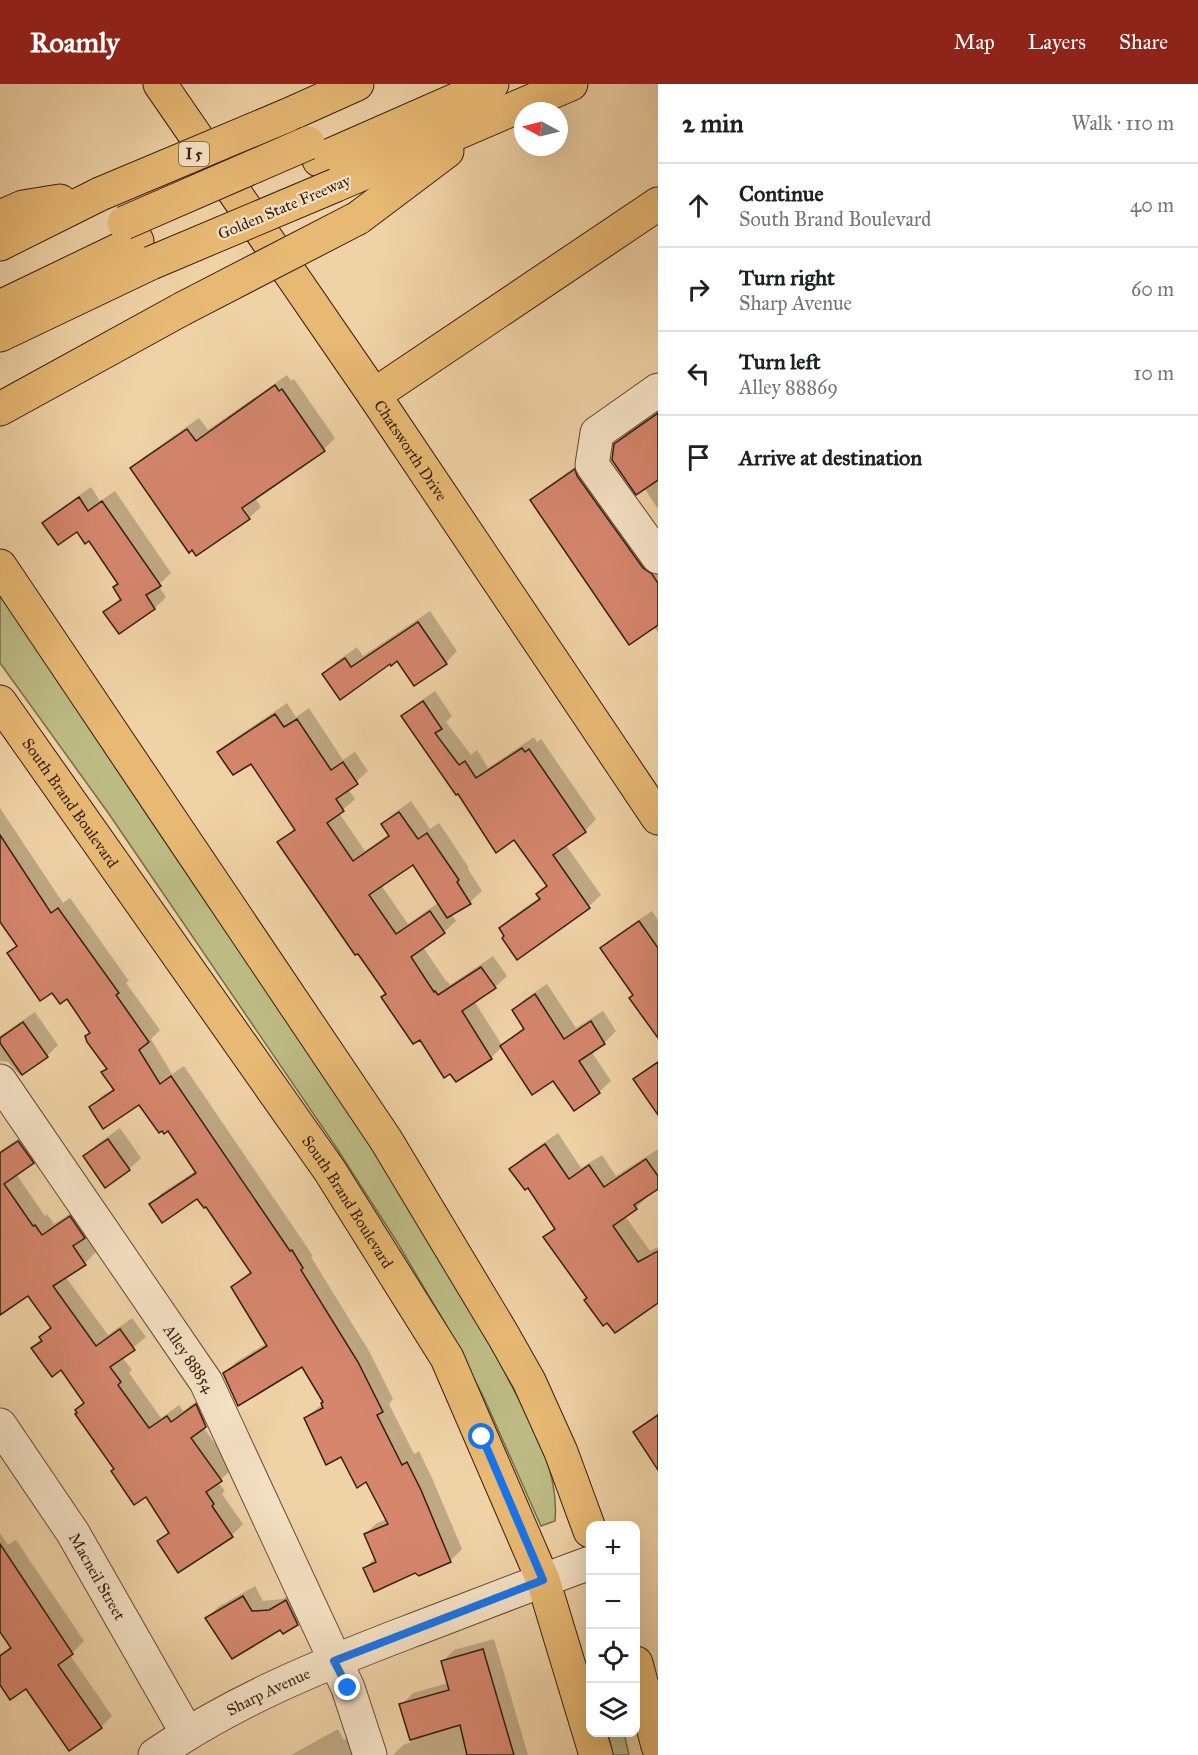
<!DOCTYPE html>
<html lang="en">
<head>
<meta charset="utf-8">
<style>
  :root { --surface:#fff; --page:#f6f6f6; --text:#202124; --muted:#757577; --line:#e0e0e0; --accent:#8f2418 }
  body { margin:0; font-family:"IM FELL Great Primer",serif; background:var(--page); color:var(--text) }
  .controls { position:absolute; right:18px; bottom:18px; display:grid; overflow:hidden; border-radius:12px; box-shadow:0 6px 24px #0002 }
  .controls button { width:54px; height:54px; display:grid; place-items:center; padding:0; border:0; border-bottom:2px solid var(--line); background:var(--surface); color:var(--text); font:30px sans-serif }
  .compass { position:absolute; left:514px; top:18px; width:54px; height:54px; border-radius:50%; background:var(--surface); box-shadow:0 6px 24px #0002; rotate:277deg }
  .stop { position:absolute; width:18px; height:18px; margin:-14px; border:4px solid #1a73e8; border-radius:50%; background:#fff }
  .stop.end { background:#1a73e8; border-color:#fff; box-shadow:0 2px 6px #0008 }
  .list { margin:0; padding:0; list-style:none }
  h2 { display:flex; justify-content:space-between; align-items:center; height:78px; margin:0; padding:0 24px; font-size:26px }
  h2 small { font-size:20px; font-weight:400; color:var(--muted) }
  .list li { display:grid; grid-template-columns:39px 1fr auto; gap:18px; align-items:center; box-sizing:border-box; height:84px; padding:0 24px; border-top:2px solid var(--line) }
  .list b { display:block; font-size:22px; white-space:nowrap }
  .list p { margin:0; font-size:20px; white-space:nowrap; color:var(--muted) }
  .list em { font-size:20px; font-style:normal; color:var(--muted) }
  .icon { flex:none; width:33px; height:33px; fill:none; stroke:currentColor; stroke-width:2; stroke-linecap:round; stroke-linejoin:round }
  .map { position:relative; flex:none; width:658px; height:1671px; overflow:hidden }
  header { display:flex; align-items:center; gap:36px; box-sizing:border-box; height:84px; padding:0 30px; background:var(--accent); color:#fff }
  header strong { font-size:28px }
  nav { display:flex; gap:33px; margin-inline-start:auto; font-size:21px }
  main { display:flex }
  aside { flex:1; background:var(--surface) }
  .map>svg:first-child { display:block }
  .green { fill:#bdbb84; stroke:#796c49; stroke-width:1.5 }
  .shadow { fill:#0003; fill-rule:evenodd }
  .building { fill:#d5866d; stroke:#351d0e; stroke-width:1.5 }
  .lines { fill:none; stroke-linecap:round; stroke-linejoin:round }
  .minor-casing { stroke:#644a34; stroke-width:35 }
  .major-casing { stroke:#351d0e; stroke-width:35 }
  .highway-casing { stroke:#351d0e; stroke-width:35 }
  .minor { stroke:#f5e2c5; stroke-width:33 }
  .major { stroke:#e8b973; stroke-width:33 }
  .highway { stroke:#e8b973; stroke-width:33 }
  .highway-bridge-casing { stroke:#351d0e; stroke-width:35; stroke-linecap:butt }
  .highway-bridge { stroke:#e8b973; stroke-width:33 }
  .route { stroke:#1a73e8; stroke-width:8 }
  .labels { text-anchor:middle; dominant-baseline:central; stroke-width:4.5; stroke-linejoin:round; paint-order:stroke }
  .shield { fill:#f5e2c5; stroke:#6f5845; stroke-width:1.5 }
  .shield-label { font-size:15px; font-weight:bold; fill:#351d0e }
  .street-label { font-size:16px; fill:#351d0e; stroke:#f5e2c5 }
</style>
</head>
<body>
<header>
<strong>Roamly</strong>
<nav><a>Map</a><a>Layers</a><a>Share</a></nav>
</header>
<main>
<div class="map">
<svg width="658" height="1671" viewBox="0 0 658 1671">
  <rect width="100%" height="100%" fill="#efd2a6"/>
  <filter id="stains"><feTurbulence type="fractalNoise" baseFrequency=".00333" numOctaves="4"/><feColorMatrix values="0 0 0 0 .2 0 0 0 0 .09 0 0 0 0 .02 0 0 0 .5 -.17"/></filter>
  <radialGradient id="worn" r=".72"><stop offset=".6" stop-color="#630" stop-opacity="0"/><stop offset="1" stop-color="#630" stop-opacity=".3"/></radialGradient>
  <g class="green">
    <path d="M0 506C63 605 127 702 193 799 302 959 417 1116 505 1289 528 1334 560 1384 555 1437L541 1442 484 1314 445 1239 397 1158 336 1063 109 730 0 579Z"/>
    <polygon points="608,1649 624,1649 629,1671 613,1671"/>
  </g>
  <g class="shadow">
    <polygon points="287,291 291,297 294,295 335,354 324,365 255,414 261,423 250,433 239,417 132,384 144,373 199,334 208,346"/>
    <polygon points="658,328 658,425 616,360 628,348"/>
    <polygon points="586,375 658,475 658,548 532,416 544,405"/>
    <polygon points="91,403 100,417 115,407 171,489 158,501 166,513 155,524 119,548 105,528 121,513 119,499 89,455 77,445 44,439 56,428"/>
    <polygon points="430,527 457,567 446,579 398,575 324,590 336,578 357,563 363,572"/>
    <polygon points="435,607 452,632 446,638 471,671 477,666 488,684 534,653 537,658 541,655 596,735 585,747 565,760 601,811 589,822 518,874 501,844 512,833 540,813 538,810 548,800 515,754 458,707 403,633 415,621"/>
    <path d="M287 619 296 633 309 624 343 676 355 668 368 687 348 705 355 715 339 729 365 767 389 750 382 740 394 729 411 717 430 745 439 739 469 784 468 785 482 807 470 818 451 830 456 837 444 848 423 863 446 897H447L450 901 493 872 507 892 495 903 474 917 502 961 524 943 513 926 525 915 547 900 576 944 603 927 616 947 604 959 591 967 611 997 599 1008 554 995 502 963 491 974 456 996 420 953 279 758 295 744 251 677 219 668 231 657ZM414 779 439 818 408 840 381 801Z"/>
    <polygon points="0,724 63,819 70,814 129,897 126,899 160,946 151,955 172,990 184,982 313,1172 311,1173 369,1267 393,1315 389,1320 414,1370 419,1367 432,1394 462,1465 450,1477 415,1488 365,1484 376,1473 365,1450 377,1439 387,1435 367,1396 305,1334 325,1318 302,1280 224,1290 236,1278 267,1259 233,1203 251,1187 207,1121 198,1113 151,1120 162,1109 197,1086 168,1045 140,1019 91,1023 102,1012 114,1004 103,989 108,984 91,948 67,913 52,907 9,869 18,861 0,835"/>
    <polygon points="652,827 658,836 658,952 634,911 602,865 614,853"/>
    <polygon points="35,928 58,961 47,972 20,991 8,978 0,977 0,952"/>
    <polygon points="120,1044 141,1074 129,1085 84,1073 96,1061"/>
    <polygon points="30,1047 44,1067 33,1078 16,1090 45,1132 47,1130 54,1140 82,1122 95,1141 85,1151 96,1168 85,1179 65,1192 108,1251 132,1234 146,1253 122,1273 132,1286 129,1289 161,1334 179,1321 183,1327 207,1310 217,1330 203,1343 233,1384 218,1398 225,1407 222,1410 243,1440 232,1451 179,1487 159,1457 170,1446 146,1411 115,1385 85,1318 61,1284 33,1264 52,1242 29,1210 0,1218 0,1067"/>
    <polygon points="558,1049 581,1084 602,1071 616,1092 658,1065 658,1104 647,1111 648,1112 636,1124 625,1132 650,1167 658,1163 658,1217 588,1214 545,1153 556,1142 528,1102 511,1085 523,1073"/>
    <polygon points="658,1329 658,1383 635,1348"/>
    <polygon points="0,1449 8,1461 16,1456 84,1557 70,1571 112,1632 101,1643 27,1603 0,1599 0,1570 11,1562 0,1546"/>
    <polygon points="255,1502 263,1517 282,1515 298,1506 309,1529 297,1540 281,1543 207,1534 218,1523"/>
    <polygon points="494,1555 528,1671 393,1671 403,1661 411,1658 401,1621 413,1609 448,1599 442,1578 454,1566"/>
    <polygon points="338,1645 344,1656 356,1650 367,1671 291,1671"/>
  </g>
  <g class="building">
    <polygon points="275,301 279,307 282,305 325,367 242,424 250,435 196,472 192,466 189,469 130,384 187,345 196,357"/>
    <polygon points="658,329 658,396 636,411 612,376 614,360"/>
    <polygon points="575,385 577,392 643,484 652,490 658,499 658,541 629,561 530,416"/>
    <polygon points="79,413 88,427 102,417 161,502 146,511 155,525 119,550 103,528 121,516 113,503 118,500 89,457 85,460 77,448 58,461 42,439"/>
    <polygon points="418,538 447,580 414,602 397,577 391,582 390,580 340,616 322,590 345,574 351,583"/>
    <polygon points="423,617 442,645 435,649 459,681 465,677 476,694 522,664 525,668 529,665 586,748 553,771 590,824 517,876 502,854 504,852 499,844 540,815 536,810 547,802 514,756 496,769 458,710 456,711 401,632"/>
    <polygon points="275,630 284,643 297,635 331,686 343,678 358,700 336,715 344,727 327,739 353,777 389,752 381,740 399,728 418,755 427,749 459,796 457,798 471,820 447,834 413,781 369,811 396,850 430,827 445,849 411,873 434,908 435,907 438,911 481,883 496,904 462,927 492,975 456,998 450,990 444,994 420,956 413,960 381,913 386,910 358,870 355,871 277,758 295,746 251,680 233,691 217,668"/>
    <polygon points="0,751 51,829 58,824 119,909 116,911 149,958 139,966 160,1000 171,992 290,1167 292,1166 303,1184 301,1186 358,1278 383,1328 377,1331 402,1381 407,1378 421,1406 451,1478 419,1492 415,1489 374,1508 363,1484 376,1478 364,1450 388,1440 366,1398 357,1404 341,1373 326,1381 304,1334 323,1324 321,1319 323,1318 302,1283 238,1322 223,1289 267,1262 231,1203 251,1189 206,1123 204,1124 197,1115 162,1139 149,1120 196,1089 168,1047 164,1050 162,1047 159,1049 139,1021 103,1045 89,1023 114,1006 101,988 107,985 87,958 85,952 90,949 67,915 60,920 52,909 40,917 7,869 17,862 0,838"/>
    <polygon points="639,837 658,864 658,954 629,914 633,911 600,864"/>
    <polygon points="535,910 564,955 591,937 605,960 579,977 600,1009 574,1027 553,997 532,1011 500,962 524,945 512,926"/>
    <polygon points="23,938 48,973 22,991 0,959 0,954"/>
    <polygon points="658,978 658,1031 633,995"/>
    <polygon points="108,1055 130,1086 105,1104 83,1072"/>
    <polygon points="18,1057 34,1079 4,1100 33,1142 35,1141 42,1151 70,1132 85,1154 73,1162 86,1181 53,1202 96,1262 120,1245 135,1266 110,1283 121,1298 118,1301 149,1344 167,1332 171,1338 196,1320 206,1343 191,1354 222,1397 206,1408 214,1420 212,1422 233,1453 178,1489 157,1457 169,1449 146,1413 134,1421 111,1387 114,1385 75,1330 77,1329 75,1326 84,1319 61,1286 52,1293 31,1264 42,1257 39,1253 51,1244 28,1212 0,1231 0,1069"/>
    <polygon points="545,1060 569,1095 589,1081 604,1103 646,1075 658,1092 658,1105 634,1121 637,1125 613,1142 638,1178 658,1167 658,1219 615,1249 607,1239 603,1242 584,1216 587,1214 543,1153 555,1145 528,1104 525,1106 509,1085"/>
    <polygon points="658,1331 658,1386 633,1348"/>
    <polygon points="0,1460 73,1570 58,1581 102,1644 69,1667 26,1605 10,1616 0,1601 0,1572 11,1564 0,1548"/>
    <polygon points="243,1512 252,1527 269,1526 286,1516 298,1541 283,1550 280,1546 232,1575 205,1534"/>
    <polygon points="483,1565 514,1671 467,1671 460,1641 410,1656 399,1620 449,1606 441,1577"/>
  </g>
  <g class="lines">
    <defs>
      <g id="minor">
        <polyline points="658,306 597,349 592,381 658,473"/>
        <path id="s1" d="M0 997 206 1298 348 1604 370 1671"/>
        <path id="s2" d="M0 1341 73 1449 187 1649"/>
        <path id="s3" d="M155 1671C233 1617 319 1582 408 1548 469 1525 529 1501 590 1479"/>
      </g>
      <g id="major">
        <path id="s4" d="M160 0 374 311 658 734"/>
        <polyline points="0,482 386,1056 503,1251 529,1297 561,1368 590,1447"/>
        <path id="s5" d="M0 618 330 1087 447 1274 543 1496 596 1671"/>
        <polyline points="636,1579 658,1662"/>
      </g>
      <g id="highway">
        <polyline points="288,31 357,0"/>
        <polyline points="319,76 492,0"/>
        <polyline points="336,101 571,0"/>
        <polyline points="0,133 23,123 60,117"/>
        <polyline points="358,134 447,67"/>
        <polyline points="0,160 100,110"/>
        <polyline points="0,223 137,157"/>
        <polyline points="0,251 151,179"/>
        <polyline points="374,311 658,120"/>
        <polyline points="0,325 182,225"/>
      </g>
    </defs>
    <use href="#minor" class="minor-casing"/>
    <use href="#major" class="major-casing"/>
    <use href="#highway" class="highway-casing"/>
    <use href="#minor" class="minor"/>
    <use href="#major" class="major"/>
    <use href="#highway" class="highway"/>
    <defs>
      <g id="highway-bridge">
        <polyline points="100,110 288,31"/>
        <polyline points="124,139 308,59"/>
        <polyline points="151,179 336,101"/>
        <polyline points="182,225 358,134"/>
      </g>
    </defs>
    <use href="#highway-bridge" class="highway-bridge-casing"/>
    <use href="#highway-bridge" class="highway-bridge"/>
  </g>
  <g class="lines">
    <polyline class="route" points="348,1604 334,1577 543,1496 482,1353"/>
  </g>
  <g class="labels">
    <rect class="shield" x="179" y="58" width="30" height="24" rx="4.5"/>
    <g class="shield-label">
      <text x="194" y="70">I 5</text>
    </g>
    <g class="street-label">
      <text transform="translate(284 123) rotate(-23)">Golden State Freeway</text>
      <text stroke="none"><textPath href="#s4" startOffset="444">Chatsworth Drive</textPath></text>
      <text stroke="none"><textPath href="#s5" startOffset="123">South Brand Boulevard</textPath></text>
      <text stroke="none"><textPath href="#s5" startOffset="609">South Brand Boulevard</textPath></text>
      <text stroke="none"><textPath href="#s1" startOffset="336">Alley 88854</textPath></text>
      <text stroke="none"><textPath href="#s2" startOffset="180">Macneil Street</textPath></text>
      <text stroke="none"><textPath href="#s3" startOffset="130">Sharp Avenue</textPath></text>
    </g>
  </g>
  <rect width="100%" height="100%" filter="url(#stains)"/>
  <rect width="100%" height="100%" fill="url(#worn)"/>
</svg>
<div class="controls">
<button>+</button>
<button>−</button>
<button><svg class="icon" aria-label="locate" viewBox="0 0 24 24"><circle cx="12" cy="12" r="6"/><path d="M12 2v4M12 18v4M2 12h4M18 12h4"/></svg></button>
<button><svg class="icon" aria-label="layers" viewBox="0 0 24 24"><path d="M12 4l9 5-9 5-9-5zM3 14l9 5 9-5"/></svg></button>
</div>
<svg class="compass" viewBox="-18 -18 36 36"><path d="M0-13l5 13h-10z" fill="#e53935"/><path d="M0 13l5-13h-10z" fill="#757577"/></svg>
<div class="stop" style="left:482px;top:1353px"></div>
<div class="stop end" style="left:348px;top:1604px"></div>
</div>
<aside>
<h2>2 min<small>Walk · 110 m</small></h2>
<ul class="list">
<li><svg class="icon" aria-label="ahead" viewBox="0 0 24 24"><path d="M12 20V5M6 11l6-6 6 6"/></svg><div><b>Continue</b><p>South Brand Boulevard</p></div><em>40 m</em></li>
<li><svg class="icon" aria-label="right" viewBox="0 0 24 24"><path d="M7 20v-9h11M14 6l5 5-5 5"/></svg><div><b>Turn right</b><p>Sharp Avenue</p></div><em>60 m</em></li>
<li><svg class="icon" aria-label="left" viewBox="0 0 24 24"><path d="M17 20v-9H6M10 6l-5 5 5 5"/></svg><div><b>Turn left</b><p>Alley 88869</p></div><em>10 m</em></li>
<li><svg class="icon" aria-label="arrive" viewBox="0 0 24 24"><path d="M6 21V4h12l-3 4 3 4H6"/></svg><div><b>Arrive at destination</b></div></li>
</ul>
</aside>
</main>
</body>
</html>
